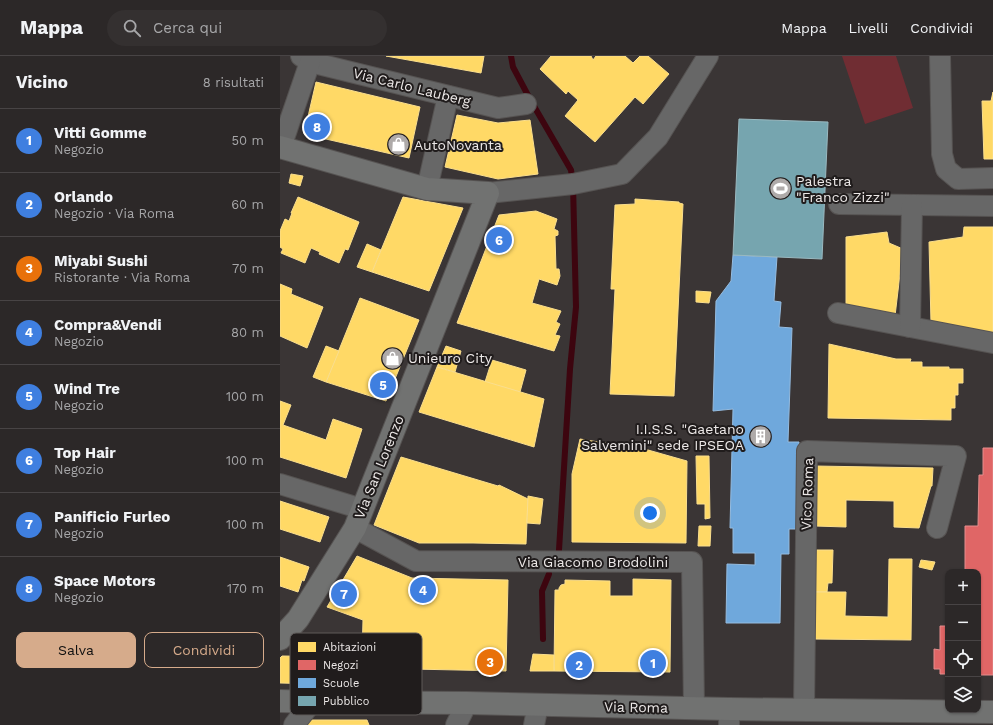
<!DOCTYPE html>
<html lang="it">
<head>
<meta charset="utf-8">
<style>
  :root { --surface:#2c2828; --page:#343030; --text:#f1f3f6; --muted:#a6a6a8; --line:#484445; --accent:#d6ab8b }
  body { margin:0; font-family:"Work Sans",sans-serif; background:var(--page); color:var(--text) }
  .controls { position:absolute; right:12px; bottom:12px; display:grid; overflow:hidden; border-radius:8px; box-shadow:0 1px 3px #0004 }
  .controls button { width:36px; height:36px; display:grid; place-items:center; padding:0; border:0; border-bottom:1px solid var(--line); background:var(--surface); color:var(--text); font:20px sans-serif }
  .you { position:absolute; left:370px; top:457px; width:14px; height:14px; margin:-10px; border:3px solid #fff; border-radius:50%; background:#1a73e8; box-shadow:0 0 0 6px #1a73e833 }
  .badge { display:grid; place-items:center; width:26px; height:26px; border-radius:50%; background:var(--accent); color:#fff; font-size:13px; font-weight:700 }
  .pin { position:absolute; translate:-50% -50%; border:2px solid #fff; box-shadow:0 1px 4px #0006 }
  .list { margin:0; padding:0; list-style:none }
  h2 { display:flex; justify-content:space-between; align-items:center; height:52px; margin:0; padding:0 16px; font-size:17px }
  h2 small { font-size:13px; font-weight:400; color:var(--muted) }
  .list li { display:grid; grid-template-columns:26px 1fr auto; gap:12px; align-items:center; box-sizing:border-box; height:64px; padding:0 16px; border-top:1px solid var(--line) }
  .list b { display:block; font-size:15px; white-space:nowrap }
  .list p { margin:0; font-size:13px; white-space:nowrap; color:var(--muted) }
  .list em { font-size:13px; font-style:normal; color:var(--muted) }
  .actions { display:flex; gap:8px; padding:12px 16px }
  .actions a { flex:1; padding:9px 0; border:1px solid var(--accent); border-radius:8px; text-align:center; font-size:14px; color:var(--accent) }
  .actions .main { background:var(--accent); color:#111 }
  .icon { flex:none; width:22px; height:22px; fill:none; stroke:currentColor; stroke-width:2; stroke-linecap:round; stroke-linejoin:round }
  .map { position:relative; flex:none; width:713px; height:669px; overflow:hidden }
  header { display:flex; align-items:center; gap:24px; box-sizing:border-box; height:56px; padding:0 20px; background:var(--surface); border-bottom:1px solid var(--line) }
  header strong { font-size:19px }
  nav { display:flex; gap:22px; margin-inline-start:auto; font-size:14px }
  .search { width:280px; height:36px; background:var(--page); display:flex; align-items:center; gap:10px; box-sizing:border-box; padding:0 14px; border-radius:22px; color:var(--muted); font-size:15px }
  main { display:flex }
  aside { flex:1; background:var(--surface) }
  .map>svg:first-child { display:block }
  .green { fill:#702d33 }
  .homes { fill:#ffd966; stroke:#fade8d }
  .shops { fill:#e06666; stroke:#e48d8d }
  .schools { fill:#6fa8dc; stroke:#95bce0 }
  .public { fill:#76a5af; stroke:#9ab9c0 }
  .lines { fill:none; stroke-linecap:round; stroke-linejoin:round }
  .stream { stroke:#3d050f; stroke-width:6 }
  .street-casing { stroke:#565352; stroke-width:22 }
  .secondary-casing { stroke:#565352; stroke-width:24 }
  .street { stroke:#676767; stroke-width:20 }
  .secondary { stroke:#717271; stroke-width:22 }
  .labels { text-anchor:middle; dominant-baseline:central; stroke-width:4; stroke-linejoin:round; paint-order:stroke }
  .street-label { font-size:14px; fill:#ede9e8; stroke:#201c1c }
  .poi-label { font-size:14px; fill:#ede9e8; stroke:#201c1c; text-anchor:start }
  .key { fill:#201c1c; stroke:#5e5a59; stroke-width:1 }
  .key-label { font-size:11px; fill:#ede9e8 }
</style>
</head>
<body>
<header>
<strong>Mappa</strong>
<div class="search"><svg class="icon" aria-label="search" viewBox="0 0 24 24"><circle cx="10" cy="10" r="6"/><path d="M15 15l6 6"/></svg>Cerca qui</div>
<nav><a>Mappa</a><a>Livelli</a><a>Condividi</a></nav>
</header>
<main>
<aside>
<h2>Vicino<small>8 risultati</small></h2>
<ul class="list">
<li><span class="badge" style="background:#3f7fe0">1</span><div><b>Vitti Gomme</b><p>Negozio</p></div><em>50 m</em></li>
<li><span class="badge" style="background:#3f7fe0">2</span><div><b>Orlando</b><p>Negozio · Via Roma</p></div><em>60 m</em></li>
<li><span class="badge" style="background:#e8710a">3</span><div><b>Miyabi Sushi</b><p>Ristorante · Via Roma</p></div><em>70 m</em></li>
<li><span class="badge" style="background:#3f7fe0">4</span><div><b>Compra&amp;Vendi</b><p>Negozio</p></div><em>80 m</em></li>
<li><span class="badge" style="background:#3f7fe0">5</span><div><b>Wind Tre</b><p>Negozio</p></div><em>100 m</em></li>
<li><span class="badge" style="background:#3f7fe0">6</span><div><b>Top Hair</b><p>Negozio</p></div><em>100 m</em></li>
<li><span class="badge" style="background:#3f7fe0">7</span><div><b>Panificio Furleo</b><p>Negozio</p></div><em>100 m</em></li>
<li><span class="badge" style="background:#3f7fe0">8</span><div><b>Space Motors</b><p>Negozio</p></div><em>170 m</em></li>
</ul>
<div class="actions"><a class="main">Salva</a><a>Condividi</a></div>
</aside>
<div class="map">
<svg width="713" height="669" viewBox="0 0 713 669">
  <rect width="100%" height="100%" fill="#3a3535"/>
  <polygon class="green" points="562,0 616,0 633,52 585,68"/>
  <g class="homes">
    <polygon points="106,0 204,0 201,17"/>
    <polygon points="271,0 311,0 313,4 316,0 345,0 353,7 360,0 368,0 389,18 363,48 355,41 315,86 285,60 298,44 288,35 286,38 260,13"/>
    <polygon points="36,26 140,51 129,102 24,78"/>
    <polygon points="713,36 713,103 704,103 702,45 711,45"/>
    <polygon points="177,59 218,67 250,64 258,118 218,123 165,111"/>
    <polygon points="11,118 23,120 20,130 9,127"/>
    <polygon points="18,141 79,166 68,194 65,193 59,207 39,198 40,196 31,192 25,207 1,197 3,193 0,191 0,175 5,163 9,165 12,157 11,157"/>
    <polygon points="123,141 183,152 149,235 92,216"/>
    <polygon points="355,143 399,146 399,147 403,148 394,340 330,338 335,233 331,233 335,149 355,148"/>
    <polygon points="256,155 277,163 274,173 278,175 278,179 275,180 276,213 279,213 280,220 277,229 259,223 252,247 281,255 276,266 280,268 275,279 280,280 274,295 177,267 219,159"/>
    <polygon points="684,171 713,171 713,279 651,267 649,186 683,181"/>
    <polygon points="607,176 609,187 623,193 615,260 566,251 566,181"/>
    <polygon points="87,188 101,194 92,216 77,211"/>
    <polygon points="0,228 12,233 11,238 43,251 27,292 0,280"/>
    <polygon points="416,235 431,236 429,247 416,246"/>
    <polygon points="80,242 139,264 106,345 46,326"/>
    <polygon points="549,288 616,303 631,303 630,306 642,306 642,311 669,311 669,313 683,313 683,327 678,327 678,339 675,339 675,352 671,352 671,364 548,362"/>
    <polygon points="46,290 59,295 46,326 33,321"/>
    <polygon points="166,290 181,295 175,316 157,311"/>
    <polygon points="212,304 246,314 240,336 205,326"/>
    <polygon points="157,311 264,343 254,391 139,356"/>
    <polygon points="0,345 11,349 3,369 46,384 53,363 82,373 66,422 0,401"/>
    <polygon points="300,383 368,394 407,405 406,487 292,486 292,418"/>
    <polygon points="416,400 429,400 430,462 425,463 425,448 417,448"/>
    <polygon points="121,401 218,430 219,429 248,443 246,488 193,487 139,487 94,469"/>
    <polygon points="535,410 653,412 652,430 651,430 639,472 614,471 614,445 566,444 566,471 535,470"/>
    <polygon points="248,440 263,443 260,468 247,467"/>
    <polygon points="0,445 49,461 40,486 0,473"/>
    <polygon points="419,470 431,470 430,490 418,490"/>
    <polygon points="534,494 553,494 552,527 548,527 547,536 533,536"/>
    <polygon points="77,500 132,522 228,524 226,615 83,612 83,629 0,627 0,602 2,600 82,601 83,564 47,551"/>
    <polygon points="0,501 29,511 24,525 22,524 18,536 0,530"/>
    <polygon points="609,503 632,503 631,584 533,583 533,536 566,536 565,560 608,561"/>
    <polygon points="641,504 655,506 652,514 639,511"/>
    <polygon points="353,523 391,524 390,616 274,615 275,534 279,534 279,532 281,529 285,528 285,524 330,525 330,540 353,540"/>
    <polygon points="253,598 274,599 274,615 250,615"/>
    <polygon points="28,664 87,664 89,669 24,669"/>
  </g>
  <g class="shops">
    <polygon points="703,392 713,392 713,619 698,619 698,516 685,516 685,470 698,470 699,419 703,419"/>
    <polygon points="660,570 668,570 668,618 660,618 660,613 654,613 654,593 660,594"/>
  </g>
  <polygon class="schools" points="453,199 497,201 494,245 501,246 499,271 512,272 508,386 519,386 517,473 509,473 509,498 501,498 500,567 446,567 447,508 475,509 475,497 453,497 453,472 450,472 453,353 433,355 436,245 451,225"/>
  <polygon class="public" points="459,63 548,66 542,203 453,199"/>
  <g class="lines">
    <g class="stream">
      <polyline points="231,0 233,11 251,45 291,114 293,128 296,251 290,313 279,494"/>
      <polyline points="263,583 262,535 269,518"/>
    </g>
    <defs>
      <g id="street">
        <polyline points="21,0 30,6 218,52 246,48"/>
        <polyline points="660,0 662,98 666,113 678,123 713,122"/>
        <polyline points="1,91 30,6"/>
        <polyline points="147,133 168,40"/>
        <polyline points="208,137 293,128 342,118 378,81 428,0"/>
        <polyline points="559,148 713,150"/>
        <polyline points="558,257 713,287"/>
        <polyline points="630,271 632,149"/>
        <polyline points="0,428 82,453"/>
        <polyline points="75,472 136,505 412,506 414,652"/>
        <polyline points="449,653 449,669"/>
        <polyline points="524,654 527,395 676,400 657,472"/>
        <polyline points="14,669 32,646"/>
        <polyline points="176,669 187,647"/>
        <polyline points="254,669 258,649"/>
      </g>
      <g id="secondary">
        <polyline points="0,91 147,133 208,137 75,472 18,563 0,583"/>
        <polyline points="0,645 32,646 187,647 449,653 713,656"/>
      </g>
    </defs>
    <use href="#street" class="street-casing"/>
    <use href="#secondary" class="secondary-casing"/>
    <use href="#street" class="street"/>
    <use href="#secondary" class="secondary"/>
  </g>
  <defs>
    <symbol id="shop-disc" viewBox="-11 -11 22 22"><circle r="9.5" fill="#aeaaa9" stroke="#201c1c"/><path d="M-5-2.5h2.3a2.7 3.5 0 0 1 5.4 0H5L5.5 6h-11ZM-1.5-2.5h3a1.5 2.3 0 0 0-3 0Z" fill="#fff"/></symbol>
    <symbol id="stadium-disc" viewBox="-11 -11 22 22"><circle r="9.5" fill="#aeaaa9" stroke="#201c1c"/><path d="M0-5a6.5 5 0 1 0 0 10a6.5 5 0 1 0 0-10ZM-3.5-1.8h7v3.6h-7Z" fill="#fff"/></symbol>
    <symbol id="building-disc" viewBox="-11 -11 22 22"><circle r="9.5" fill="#aeaaa9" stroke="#201c1c"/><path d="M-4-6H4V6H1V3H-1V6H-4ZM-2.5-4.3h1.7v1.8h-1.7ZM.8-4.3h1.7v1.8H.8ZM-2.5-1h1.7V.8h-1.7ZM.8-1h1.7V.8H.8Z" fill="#fff"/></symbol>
  </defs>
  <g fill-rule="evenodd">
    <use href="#shop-disc" x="106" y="76" width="25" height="25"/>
    <use href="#stadium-disc" x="488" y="120" width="25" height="25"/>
    <use href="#shop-disc" x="100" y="290" width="25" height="25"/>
    <use href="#building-disc" x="468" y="368" width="25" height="25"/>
  </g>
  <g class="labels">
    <g class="street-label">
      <text transform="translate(132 31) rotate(14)">Via Carlo Lauberg</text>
      <text transform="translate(99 411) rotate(-68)">Via San Lorenzo</text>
      <text transform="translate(527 438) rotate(-88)">Vico Roma</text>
      <text x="313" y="506">Via Giacomo Brodolini</text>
      <text transform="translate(356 651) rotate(1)">Via Roma</text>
    </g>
    <g class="poi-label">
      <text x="134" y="89">AutoNovanta</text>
      <text x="516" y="125">Palestra<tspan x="516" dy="16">"Franco Zizzi"</tspan></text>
      <text x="128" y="302">Unieuro City</text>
      <text x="464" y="373" text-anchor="end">I.I.S.S. "Gaetano<tspan x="464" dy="16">Salvemini" sede IPSEOA</tspan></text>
    </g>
  </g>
  <rect x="10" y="577" width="132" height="82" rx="6" class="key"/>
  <rect x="18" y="586" width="18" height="10" fill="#ffd966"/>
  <rect x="18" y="604" width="18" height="10" fill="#e06666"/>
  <rect x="18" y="622" width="18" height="10" fill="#6fa8dc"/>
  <rect x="18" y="640" width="18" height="10" fill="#76a5af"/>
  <g class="key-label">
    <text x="43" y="595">Abitazioni</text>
    <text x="43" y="613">Negozi</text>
    <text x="43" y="631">Scuole</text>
    <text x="43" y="649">Pubblico</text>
  </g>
</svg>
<div class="controls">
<button>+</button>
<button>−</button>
<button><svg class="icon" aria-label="locate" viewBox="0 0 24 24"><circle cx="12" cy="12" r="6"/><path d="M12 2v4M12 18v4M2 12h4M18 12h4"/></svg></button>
<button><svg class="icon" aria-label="layers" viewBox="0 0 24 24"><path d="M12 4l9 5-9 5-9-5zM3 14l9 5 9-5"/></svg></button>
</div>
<div class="you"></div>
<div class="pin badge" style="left:373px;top:607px;background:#3f7fe0">1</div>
<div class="pin badge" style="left:299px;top:609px;background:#3f7fe0">2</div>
<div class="pin badge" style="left:210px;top:606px;background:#e8710a">3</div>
<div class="pin badge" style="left:143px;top:534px;background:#3f7fe0">4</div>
<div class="pin badge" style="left:103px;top:329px;background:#3f7fe0">5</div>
<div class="pin badge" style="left:219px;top:184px;background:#3f7fe0">6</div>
<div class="pin badge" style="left:64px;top:538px;background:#3f7fe0">7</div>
<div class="pin badge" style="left:37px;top:71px;background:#3f7fe0">8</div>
</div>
</main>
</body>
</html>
